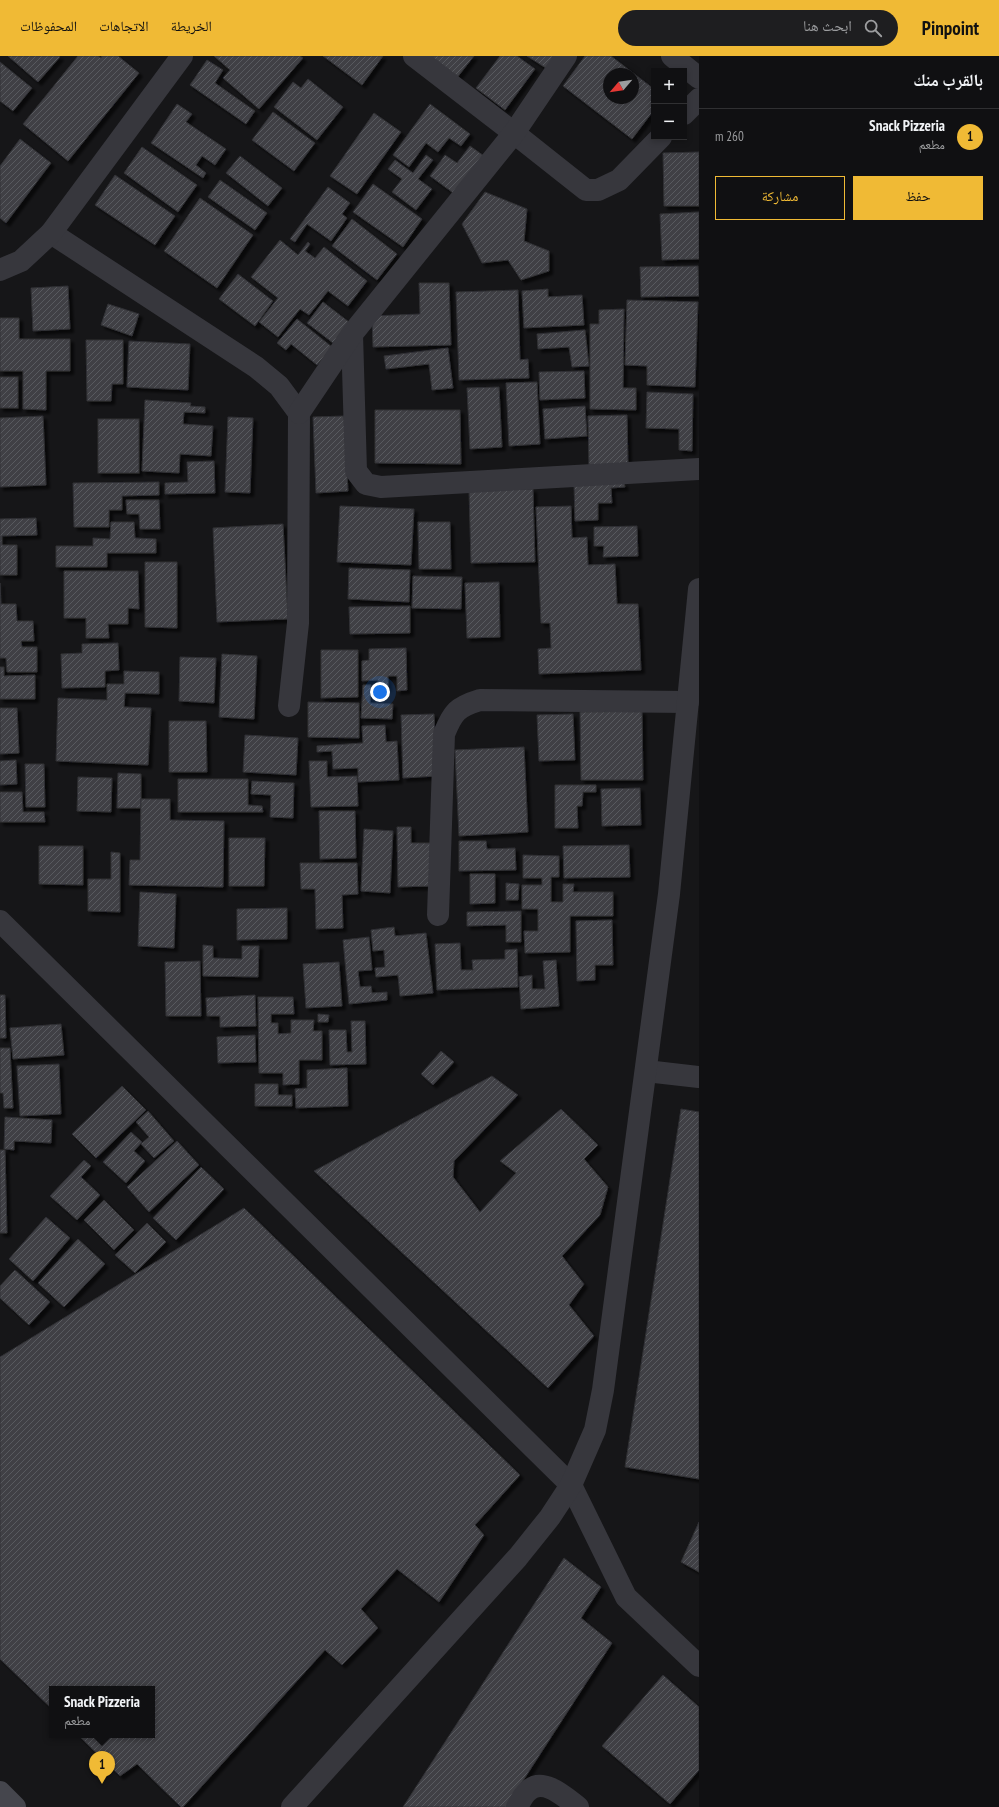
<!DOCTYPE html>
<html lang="ar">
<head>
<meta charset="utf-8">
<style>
  :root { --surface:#101012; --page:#1e1e20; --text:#f1f3f6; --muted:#9c9d9f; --line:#303032; --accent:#f0ba35 }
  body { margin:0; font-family:"PT Sans Narrow","Noto Naskh Arabic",sans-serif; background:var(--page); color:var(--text); direction:rtl }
  .controls { position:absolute; right:12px; top:12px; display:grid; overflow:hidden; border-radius:0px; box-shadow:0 2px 6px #0003 }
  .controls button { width:36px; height:36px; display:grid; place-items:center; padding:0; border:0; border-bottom:1px solid var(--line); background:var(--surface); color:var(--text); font:20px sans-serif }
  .compass { position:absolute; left:603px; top:12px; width:36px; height:36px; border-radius:50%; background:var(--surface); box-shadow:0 2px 6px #0003; rotate:241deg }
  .you { position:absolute; left:380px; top:636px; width:14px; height:14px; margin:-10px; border:3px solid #fff; border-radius:50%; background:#1a73e8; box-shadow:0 0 0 6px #1a73e833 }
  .badge { display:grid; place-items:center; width:26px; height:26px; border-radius:50%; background:var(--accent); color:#111; font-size:13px; font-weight:700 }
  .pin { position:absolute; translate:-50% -33px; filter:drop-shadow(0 1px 2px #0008) }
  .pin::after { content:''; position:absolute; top:21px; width:14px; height:12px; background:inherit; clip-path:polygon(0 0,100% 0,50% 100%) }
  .popup { position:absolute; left:49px; top:1630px; width:106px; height:52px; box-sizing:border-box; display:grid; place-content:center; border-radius:0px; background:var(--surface); filter:drop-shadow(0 1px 3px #0005); font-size:13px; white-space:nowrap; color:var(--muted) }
  .popup b { font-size:15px; color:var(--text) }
  .popup::after { content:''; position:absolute; left:50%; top:100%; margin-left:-8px; border:8px solid transparent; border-top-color:var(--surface) }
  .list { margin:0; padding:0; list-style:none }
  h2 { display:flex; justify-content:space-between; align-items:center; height:52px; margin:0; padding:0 16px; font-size:17px }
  h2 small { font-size:13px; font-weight:400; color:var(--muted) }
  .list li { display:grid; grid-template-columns:26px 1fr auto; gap:12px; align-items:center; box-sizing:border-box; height:56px; padding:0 16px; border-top:1px solid var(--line) }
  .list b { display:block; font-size:15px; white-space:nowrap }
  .list p { margin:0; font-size:13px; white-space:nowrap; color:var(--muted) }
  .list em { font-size:13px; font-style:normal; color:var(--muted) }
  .actions { display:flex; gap:8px; padding:12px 16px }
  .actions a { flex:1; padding:9px 0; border:1px solid var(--accent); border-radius:0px; text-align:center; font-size:14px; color:var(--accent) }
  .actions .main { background:var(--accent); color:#111 }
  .icon { flex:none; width:22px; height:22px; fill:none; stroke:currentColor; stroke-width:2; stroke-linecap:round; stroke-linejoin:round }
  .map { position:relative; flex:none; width:699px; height:1751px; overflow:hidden; direction:ltr }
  header { display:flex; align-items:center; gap:24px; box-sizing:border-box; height:56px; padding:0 20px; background:var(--accent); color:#111 }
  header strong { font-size:19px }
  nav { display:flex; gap:22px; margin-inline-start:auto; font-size:14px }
  .search { width:280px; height:36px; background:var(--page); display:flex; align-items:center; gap:10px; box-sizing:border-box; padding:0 14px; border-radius:22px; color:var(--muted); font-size:15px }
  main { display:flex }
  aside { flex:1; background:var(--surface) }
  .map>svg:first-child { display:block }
  .building { fill:url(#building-hatch); stroke:#303034; fill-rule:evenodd; filter:url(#shadow) }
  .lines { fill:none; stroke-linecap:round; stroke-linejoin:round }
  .street { stroke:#37373d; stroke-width:22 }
  .secondary { stroke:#45464d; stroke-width:22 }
</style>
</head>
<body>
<header>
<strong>Pinpoint</strong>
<div class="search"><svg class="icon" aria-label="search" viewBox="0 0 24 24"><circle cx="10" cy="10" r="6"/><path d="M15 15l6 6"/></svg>ابحث هنا</div>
<nav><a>الخريطة</a><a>الاتجاهات</a><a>المحفوظات</a></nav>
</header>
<main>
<aside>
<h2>بالقرب منك<small></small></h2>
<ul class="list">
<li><span class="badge">1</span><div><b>Snack Pizzeria</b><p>مطعم</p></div><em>260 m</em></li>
</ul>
<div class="actions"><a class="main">حفظ</a><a>مشاركة</a></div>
</aside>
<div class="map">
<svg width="699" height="1751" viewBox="0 0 699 1751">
  <defs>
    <pattern id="building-hatch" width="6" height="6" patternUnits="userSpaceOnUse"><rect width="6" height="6" fill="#404145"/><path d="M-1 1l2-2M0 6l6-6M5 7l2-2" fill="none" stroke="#595a5e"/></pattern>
    <filter id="shadow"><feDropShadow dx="3.5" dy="3.5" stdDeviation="1" flood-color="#0009"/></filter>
  </defs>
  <rect width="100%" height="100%" fill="#161618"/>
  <g class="building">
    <polygon points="8,0 59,0 60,1 38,26"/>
    <polygon points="78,0 98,0 101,2 102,0 118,0 139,17 68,105 23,68"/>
    <polygon points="214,0 300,0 303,2 259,53 223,22 230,14"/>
    <polygon points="323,0 383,0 362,29"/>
    <polygon points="426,0 474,0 456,23"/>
    <polygon points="500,0 517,0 535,13 505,54 476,32"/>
    <polygon points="527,0 557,0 549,14"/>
    <path d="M585 0H611L654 33V54L632 83 563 30ZM609 18H633V42H609Z"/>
    <polygon points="207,4 223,14 215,27 255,55 246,68 190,29"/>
    <polygon points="0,6 32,32 13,55 0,45"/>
    <polygon points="308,23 343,51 317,84 274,51 293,26 301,32"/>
    <polygon points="177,48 192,58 186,66 226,93 215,109 202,100 196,109 206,117 203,122 151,87"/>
    <polygon points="430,48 470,78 461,90 449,82 438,96 426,87 409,111 393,99"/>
    <polygon points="273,56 315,87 294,115 252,84"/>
    <polygon points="374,57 401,76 357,138 330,120"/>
    <polygon points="20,83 51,107 6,167 0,162 0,110"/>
    <polygon points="470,90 484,100 456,139 430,120 445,99 457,107"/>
    <polygon points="142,91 197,129 178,156 124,117"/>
    <polygon points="699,96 699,150 664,150 663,97"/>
    <polygon points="426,99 433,104 418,123 432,133 416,154 392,136 402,123 388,113 395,104 413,117"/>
    <polygon points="240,100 282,132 268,150 226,117"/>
    <polygon points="115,119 175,160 155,189 95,149"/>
    <polygon points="220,124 267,157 255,174 208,141"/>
    <polygon points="373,128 422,163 403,191 353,156"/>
    <polygon points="328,131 350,147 342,158 347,162 331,185 307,168 295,186 290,183"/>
    <polygon points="485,136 527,153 524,185 549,195 549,215 521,224 508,204 482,207 462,168"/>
    <polygon points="200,142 253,179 217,232 164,195"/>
    <polygon points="699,156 699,203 662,204 660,158"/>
    <polygon points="352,163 397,198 377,224 332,190"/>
    <polygon points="280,184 298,199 308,186 310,188 305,195 315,202 324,191 367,225 348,250 328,235 309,259 300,253 278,281 259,266 278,242 251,221"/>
    <polygon points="698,210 699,240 641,241 640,211"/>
    <polygon points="238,218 273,245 255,270 219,243"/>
    <polygon points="419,227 449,227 451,289 373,291 372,260 420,258"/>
    <polygon points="68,230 70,273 33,275 31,232"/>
    <polygon points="548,233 548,241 582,239 584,269 524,272 522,235"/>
    <polygon points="518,234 520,304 528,303 529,322 459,324 456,236"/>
    <polygon points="627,244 698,246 695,331 647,329 647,310 625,309"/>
    <polygon points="323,246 349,266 333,287 307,267"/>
    <polygon points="108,248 139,258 132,280 101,269"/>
    <polygon points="624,253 623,332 636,332 636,354 590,353 590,268 599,268 599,254"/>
    <polygon points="0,262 19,262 19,283 70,283 70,315 46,315 46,354 23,353 23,315 0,315"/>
    <polygon points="297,263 332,291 317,309 291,288 286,294 277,287"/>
    <polygon points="585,274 589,310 572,311 569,291 538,293 537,278"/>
    <polygon points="86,284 123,284 123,328 112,328 111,345 87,345"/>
    <polygon points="129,285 190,288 188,334 127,331"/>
    <polygon points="448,292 453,332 432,334 429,308 386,313 384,300"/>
    <polygon points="584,315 585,342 540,344 539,316"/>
    <rect x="0" y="321" width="18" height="31"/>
    <polygon points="537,326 540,388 509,390 506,327"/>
    <polygon points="499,331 502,391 470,393 467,332"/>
    <polygon points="647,336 693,338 692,395 679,394 679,373 646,372"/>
    <polygon points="145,344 191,347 190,350 205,351 205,357 184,356 183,368 213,370 211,400 180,398 179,417 142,415"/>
    <polygon points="585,350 587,380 545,383 543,353"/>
    <polygon points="375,354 460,354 461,408 375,407"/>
    <polygon points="627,359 628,410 589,411 588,360"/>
    <polygon points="43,360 46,429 0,431 0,362"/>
    <polygon points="344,360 348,435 316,437 313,361"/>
    <polygon points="228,361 253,362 250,437 225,436"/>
    <rect x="98" y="363" width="41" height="54"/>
    <polygon points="214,405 215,437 165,438 165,427 188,426 187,406"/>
    <polygon points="159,426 159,439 122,440 122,454 109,454 109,471 74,471 73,427"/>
    <polygon points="624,427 625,431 611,432 612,447 598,447 598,464 575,465 574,428"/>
    <polygon points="533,433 535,506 471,507 469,434"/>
    <polygon points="126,444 159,444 160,473 140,473 139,458 127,458"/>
    <polygon points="340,450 414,453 411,509 337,506"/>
    <polygon points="571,450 572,482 587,481 588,509 615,508 617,548 638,548 641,614 539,618 538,593 551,592 550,567 541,567 536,451"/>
    <polygon points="36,462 37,479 2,480 2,489 17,489 17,519 0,519 0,463"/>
    <polygon points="111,466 134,466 135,482 156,483 156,497 107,497 107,511 56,511 56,490 93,490 93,482 110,483"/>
    <polygon points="418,466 450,466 451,513 419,513"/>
    <polygon points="283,468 288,563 217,566 213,472"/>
    <polygon points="637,470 638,500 603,501 604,490 594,490 594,471"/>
    <polygon points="145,506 177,506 177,572 145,571"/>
    <polygon points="349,512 410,514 409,546 348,543"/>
    <polygon points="64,515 138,515 139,553 128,552 128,568 108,568 109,582 86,582 86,562 64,562"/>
    <polygon points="413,520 462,521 461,553 412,552"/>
    <polygon points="499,526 500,581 467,582 465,527"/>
    <polygon points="0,527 1,548 16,548 17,565 33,565 34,585 21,585 22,591 37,591 37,616 7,616 6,602 0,602"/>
    <polygon points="410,550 410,577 350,578 349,551"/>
    <polygon points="118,587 119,614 105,615 105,631 62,632 61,598 82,597 82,588"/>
    <polygon points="406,592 407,634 397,635 397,620 388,620 388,632 378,632 378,624 362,625 362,605 369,604 369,593"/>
    <polygon points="321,594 358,594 358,641 321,642"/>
    <polygon points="222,598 257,600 254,663 219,661"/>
    <polygon points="180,601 216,602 214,647 179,645"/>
    <polygon points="0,611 4,611 4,620 35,619 35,643 0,643"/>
    <polygon points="124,615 159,616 159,638 125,637 124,651 151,652 148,709 56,705 58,642 107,644 107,628 124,628"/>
    <polygon points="363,629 371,629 370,647 393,648 392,663 361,662"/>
    <polygon points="308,646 359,647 359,682 308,681"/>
    <polygon points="0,652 17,652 19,697 0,698"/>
    <polygon points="642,655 643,724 581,724 580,656"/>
    <polygon points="434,658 437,720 403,722 401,659"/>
    <polygon points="573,658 575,704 539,705 537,659"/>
    <polygon points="169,665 206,665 207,716 169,716"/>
    <polygon points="385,669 386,686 397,685 399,724 358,726 358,712 333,713 332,695 317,696 317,690 363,687 362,670"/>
    <polygon points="245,679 298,682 296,719 243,716"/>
    <polygon points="524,691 528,776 459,780 455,694"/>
    <polygon points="16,704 17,728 0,729 0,705"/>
    <polygon points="309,705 327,705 327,721 357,720 358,750 311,751"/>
    <polygon points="25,708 44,708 45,751 26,751"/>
    <polygon points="118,717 141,718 141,752 117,752"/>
    <polygon points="78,721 112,722 111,756 77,755"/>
    <polygon points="178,723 248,723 248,749 262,750 263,756 178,756"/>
    <polygon points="252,725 294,727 293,762 270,761 271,739 251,738"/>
    <polygon points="555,729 596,729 596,736 583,736 582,750 577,750 578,772 555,772"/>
    <polygon points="640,732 641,769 602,770 601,733"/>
    <polygon points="0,736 22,736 23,756 44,756 45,766 0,766"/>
    <polygon points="141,743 170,743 170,764 224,765 223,831 129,829 130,804 140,804"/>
    <polygon points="319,755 355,755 356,802 320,803"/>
    <polygon points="397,771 411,771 411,787 431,787 432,830 398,831"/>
    <polygon points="364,773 393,775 390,837 361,835"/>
    <polygon points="229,782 265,782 264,830 229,830"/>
    <polygon points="459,785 486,785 487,793 515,792 516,814 459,815"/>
    <polygon points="629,789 630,821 564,822 563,790"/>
    <polygon points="39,790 83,790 83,829 39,828"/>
    <polygon points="111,796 120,797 120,856 88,855 88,823 111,823"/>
    <polygon points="523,799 559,800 559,821 551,821 551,846 563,846 563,828 574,828 573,836 613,836 613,860 570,860 570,896 525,897 524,875 538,875 538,853 522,853 522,829 542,829 542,822 523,822"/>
    <polygon points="300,807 357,807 358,838 342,839 343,872 316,873 315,833 301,833"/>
    <polygon points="470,818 495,818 495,847 470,848"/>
    <polygon points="506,827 519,828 518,844 506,844"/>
    <polygon points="140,836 176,838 174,892 138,890"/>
    <polygon points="287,852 287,883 237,884 237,853"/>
    <polygon points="521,855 521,886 506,886 506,869 467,870 467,856"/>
    <polygon points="612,864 613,909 595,909 595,924 577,925 576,865"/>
    <polygon points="394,871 395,880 426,877 433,937 400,940 398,919 376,921 375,912 385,911 384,894 373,895 371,874"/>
    <polygon points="369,881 372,914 358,915 360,931 371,930 372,937 387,936 387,944 349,948 343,884"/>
    <polygon points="460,887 461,914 473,914 472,904 505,903 505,894 517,893 518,931 437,934 435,888"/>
    <polygon points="203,889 213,890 213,902 242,903 242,890 259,890 258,921 203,920"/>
    <polygon points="556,904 559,950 521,953 519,921 532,919 532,933 545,933 543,905"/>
    <polygon points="200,905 201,960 166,960 165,906"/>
    <polygon points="339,906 342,950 306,952 303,908"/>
    <polygon points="0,939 5,939 6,982 0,982"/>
    <polygon points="255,939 256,970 220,971 220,960 207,960 206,942"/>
    <polygon points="258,941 293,941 294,958 271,958 271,967 278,967 278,978 291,977 291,964 314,964 313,975 322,975 322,1004 299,1004 299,1028 283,1029 283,1017 259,1017"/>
    <polygon points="318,958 329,959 328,966 318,966"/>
    <polygon points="351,965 365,965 366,1008 330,1009 329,974 346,974 347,996 352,996"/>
    <polygon points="61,968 64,999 13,1003 10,972"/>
    <polygon points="255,979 256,1006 218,1007 217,981"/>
    <polygon points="0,992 10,992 13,1052 4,1052 3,1037 0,1037"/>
    <polygon points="441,995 454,1006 433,1029 421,1018"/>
    <polygon points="59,1008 61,1058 20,1060 17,1010"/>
    <polygon points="347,1012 348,1050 296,1052 295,1033 307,1032 307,1014"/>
    <polygon points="492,1020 518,1039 454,1105 453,1121 480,1156 516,1117 500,1105 561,1053 598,1089 584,1103 608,1131 600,1159 562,1200 584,1228 569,1249 594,1280 548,1332 314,1115"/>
    <polygon points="255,1028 278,1028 278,1039 292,1039 292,1050 255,1050"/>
    <polygon points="122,1030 146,1054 96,1102 72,1078"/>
    <polygon points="681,1053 699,1056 699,1423 625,1411"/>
    <polygon points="148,1055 174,1085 154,1102 141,1088 149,1081 136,1066"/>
    <polygon points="5,1061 52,1064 51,1087 14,1085 14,1094 4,1093"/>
    <polygon points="131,1076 142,1086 134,1095 145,1105 126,1127 103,1106"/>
    <polygon points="177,1085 199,1109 149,1156 127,1131"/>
    <polygon points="0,1094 5,1094 7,1177 0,1177"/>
    <polygon points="84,1104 91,1110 81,1121 100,1139 77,1164 50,1140"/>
    <polygon points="201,1111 224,1133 176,1184 153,1162"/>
    <polygon points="104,1144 134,1174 114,1194 84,1164"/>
    <polygon points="244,1152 520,1419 475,1469 484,1479 439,1546 397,1513 361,1553 378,1572 342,1609 325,1594 183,1751 181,1751 137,1708 120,1720 78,1679 152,1679 152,1633 52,1633 52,1653 0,1603 0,1301"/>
    <polygon points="46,1161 70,1182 33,1225 9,1203"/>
    <polygon points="147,1167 166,1186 135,1217 115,1199"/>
    <polygon points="78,1183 105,1208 64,1251 38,1227"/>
    <polygon points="15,1214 50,1246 29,1269 0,1242 0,1230"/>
    <polygon points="699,1466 699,1516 681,1506"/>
    <polygon points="564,1502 601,1531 581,1562 612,1587 506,1751 403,1751"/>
    <polygon points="663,1619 699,1651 699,1714 670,1748 602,1690"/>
  </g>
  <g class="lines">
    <g class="street">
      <polyline points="414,0 514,77 586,134 598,134 619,124 661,81"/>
      <polyline points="672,0 699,22"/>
      <polyline points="684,58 699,43"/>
      <polyline points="51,177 256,311 279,330 299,357 298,567 289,650"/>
      <polyline points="0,214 21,205 51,177 182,0"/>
      <polyline points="352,278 356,415 366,428 381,431 699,413"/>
      <polyline points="299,357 352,278 514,77 566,0"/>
      <path d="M438 859 444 678C453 656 457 651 480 644L688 646"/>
      <polyline points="0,865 571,1429 626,1541 699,1610"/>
      <polyline points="646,1015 699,1021"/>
      <polyline points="292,1751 518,1501 550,1461 571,1429 595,1374 603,1334 669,838 699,533"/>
      <path d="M517 1751C520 1746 523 1739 528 1735 543 1720 566 1742 578 1751"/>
    </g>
    <polyline class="secondary" points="0,1736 15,1751"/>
  </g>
</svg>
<div class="controls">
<button>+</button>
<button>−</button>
</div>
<svg class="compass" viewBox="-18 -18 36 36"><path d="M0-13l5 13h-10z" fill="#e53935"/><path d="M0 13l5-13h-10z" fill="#9c9d9f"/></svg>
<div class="you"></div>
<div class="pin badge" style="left:102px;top:1728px">1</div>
<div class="popup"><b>Snack Pizzeria</b>مطعم</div>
</div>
</main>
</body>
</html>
